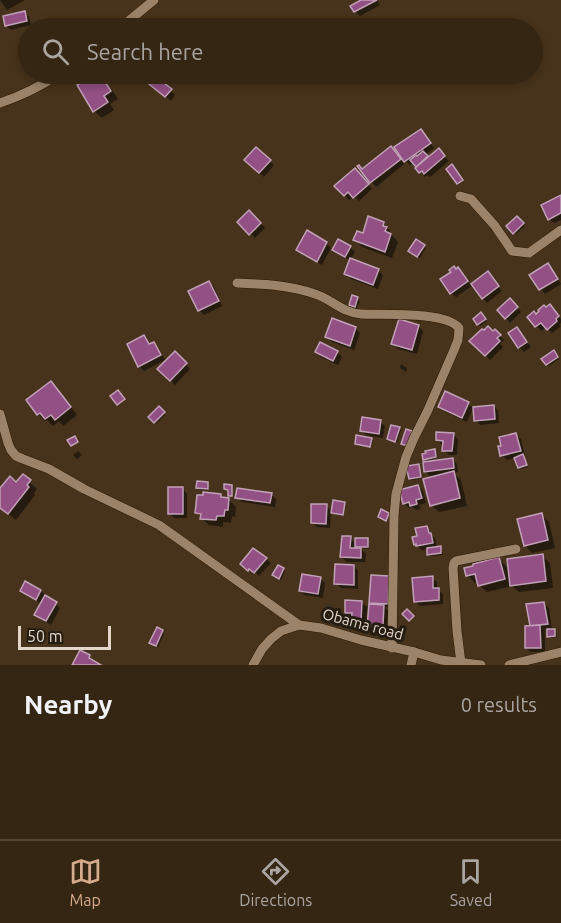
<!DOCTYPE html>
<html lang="en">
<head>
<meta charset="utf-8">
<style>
  :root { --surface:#352614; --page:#403222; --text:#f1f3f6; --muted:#aaa5a0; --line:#4f4334; --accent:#d6ab8b }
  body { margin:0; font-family:Ubuntu,sans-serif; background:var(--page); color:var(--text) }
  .scale { position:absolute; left:18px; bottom:15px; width:93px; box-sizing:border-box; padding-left:6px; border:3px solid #e3d6c8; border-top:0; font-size:16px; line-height:21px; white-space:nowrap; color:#e3d6c8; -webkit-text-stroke:4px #261d12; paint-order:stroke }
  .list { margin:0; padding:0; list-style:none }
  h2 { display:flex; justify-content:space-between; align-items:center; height:78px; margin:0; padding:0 24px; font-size:26px }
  h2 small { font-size:20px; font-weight:400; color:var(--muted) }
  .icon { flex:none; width:33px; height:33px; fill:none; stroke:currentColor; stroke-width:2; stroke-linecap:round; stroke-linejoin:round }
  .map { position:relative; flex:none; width:561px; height:665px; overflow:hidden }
  .search { position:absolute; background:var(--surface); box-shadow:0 3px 9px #0003; left:18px; right:18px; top:18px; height:66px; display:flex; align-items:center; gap:15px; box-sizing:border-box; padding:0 21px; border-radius:33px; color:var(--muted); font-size:22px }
  .sheet { height:174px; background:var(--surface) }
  nav { display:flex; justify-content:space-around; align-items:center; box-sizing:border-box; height:84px; border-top:2px solid var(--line); background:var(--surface); font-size:16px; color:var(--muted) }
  nav a { display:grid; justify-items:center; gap:3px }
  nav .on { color:var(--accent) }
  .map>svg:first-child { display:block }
  .shadow { fill:#0007 }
  .building { fill:#935084; stroke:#c1a1b8; stroke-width:1.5 }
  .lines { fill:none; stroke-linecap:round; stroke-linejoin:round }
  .minor-casing { stroke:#2d1a03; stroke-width:10 }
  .minor { stroke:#9b8369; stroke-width:9 }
  .labels { text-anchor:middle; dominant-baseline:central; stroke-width:6; stroke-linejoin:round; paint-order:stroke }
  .street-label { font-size:15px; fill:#e3d6c8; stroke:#261d12 }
</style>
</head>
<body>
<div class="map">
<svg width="561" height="665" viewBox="0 0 561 665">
  <rect width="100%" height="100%" fill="#47331b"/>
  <g class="shadow">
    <polygon points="0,0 25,0 7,10"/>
    <polygon points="364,0 377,0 380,5 360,16 355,11"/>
    <polygon points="24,12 29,17 31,25 11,30 7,26"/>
    <polygon points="143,74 150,74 171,91 175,95 171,101 145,80 141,76"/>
    <polygon points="170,74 181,74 185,77 182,82"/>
    <polygon points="100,76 107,83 118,99 110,104 114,110 102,118 94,111"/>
    <polygon points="425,135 434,148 425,155 428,159 439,150 449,161 430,177 427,175 425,177 414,163 410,165 406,161"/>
    <polygon points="257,149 274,165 264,177 246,160"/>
    <polygon points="395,153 404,164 376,187 362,171"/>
    <polygon points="355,170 372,189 359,201 354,196 349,200 337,187"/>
    <polygon points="561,196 561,220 554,223 549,219"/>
    <polygon points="249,212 265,228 255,238 239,222"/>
    <polygon points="517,218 525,226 516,234 508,226"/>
    <polygon points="383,223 390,231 390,233 398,242 392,258 362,247 355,239"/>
    <polygon points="417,241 426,248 420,258 412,253"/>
    <polygon points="326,243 331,248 322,265 303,255 298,250"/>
    <polygon points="350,247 355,252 350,260 378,270 383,275 378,289 351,279 346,274 351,261 339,254 334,250"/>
    <polygon points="548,265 552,269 561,284 545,294 531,275"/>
    <polygon points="458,269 471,286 488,273 502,291 487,303 473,285 456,297 451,293 457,270"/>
    <polygon points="209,282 214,287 222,306 204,315 199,310"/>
    <polygon points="353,297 360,301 357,308 351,305"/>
    <polygon points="510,300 521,312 510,323 499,310"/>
    <polygon points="554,310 561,319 561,323 559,325 561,326 552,333 546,327 541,331 529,317"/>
    <polygon points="481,314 487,321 480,326 475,319"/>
    <polygon points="418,326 423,331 417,354 398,349 393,344"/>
    <polygon points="355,328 360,333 354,350 332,342 327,337"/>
    <polygon points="517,329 531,347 524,352 519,347"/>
    <polygon points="495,331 504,340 500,344 503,347 490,360 472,341 493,333"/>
    <polygon points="144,337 150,345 153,344 158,348 165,360 144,371 139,366"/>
    <polygon points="317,352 337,352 342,357 338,365 321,357"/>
    <polygon points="175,353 190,369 175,385 160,369"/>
    <polygon points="556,354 559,359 549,366 547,364"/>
    <polygon points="401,364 407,368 406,372 400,368"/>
    <polygon points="58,390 77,415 63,426 59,421 53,426 47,420 45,421 38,414"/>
    <polygon points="468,404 473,408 467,422 444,411 440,406"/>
    <polygon points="494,406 498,411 499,423 480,425 476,420"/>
    <polygon points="159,408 165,415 156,424 150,417"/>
    <polygon points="380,422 385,426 383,438 366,435 361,430"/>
    <polygon points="399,428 401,430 397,442 391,440 389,438"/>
    <polygon points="453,434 458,439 457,455 449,455 444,450 444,445 442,445 437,440"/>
    <polygon points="516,435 521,439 525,456 523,456 528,467 521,469 516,458 507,460 502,456 500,448"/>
    <polygon points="371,439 373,441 371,448 358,445 356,444"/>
    <polygon points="434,450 436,452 437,458 429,460 430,462 453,460 457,464 458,472 453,473 461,480 467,506 439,512 431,505 438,477 437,475 430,476 425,471 428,463 424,459 428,454"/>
    <polygon points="78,451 82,455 77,459 73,455"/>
    <polygon points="418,466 420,468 422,478 412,480 410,478"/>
    <polygon points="23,476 37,489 34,493 35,495 16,520 0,507 0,491 17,484"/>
    <polygon points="207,483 209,485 209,490 200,490 198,488"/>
    <polygon points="418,487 423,491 426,503 419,505 421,509 416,510 412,507 409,508 404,503"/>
    <polygon points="183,489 187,494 187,518 174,518 169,513"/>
    <polygon points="220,495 224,499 228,499 236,507 235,517 232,516 231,523 223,522 223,527 209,525 197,513"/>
    <polygon points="271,495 276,499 275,507 242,502 237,497"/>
    <polygon points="326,506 333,512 331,511 330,528 317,527 312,522"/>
    <polygon points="541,515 549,522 555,548 532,553 525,545"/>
    <polygon points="427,528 435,539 437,548 440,548 442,550 443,555 431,556 429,554 428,549 422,550 415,544 419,537"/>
    <polygon points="350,538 356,544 367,540 369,542 369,549 360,548 366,554 365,562 347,562 342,557"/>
    <polygon points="253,550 271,563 259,576 255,572 253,574 242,564"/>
    <polygon points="542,556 550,563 553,588 519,592 512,586 487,592 479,585 479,582 475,583 468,576 466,569 499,559 509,569"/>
    <polygon points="354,566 358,571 358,589 341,588 336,583"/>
    <polygon points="279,567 285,571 281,580 276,577"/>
    <polygon points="432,578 437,582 437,589 443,594 443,604 420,606 415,601"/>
    <polygon points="320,579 325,583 323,598 305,595 300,591"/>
    <polygon points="393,582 392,608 384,607 388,611 387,629 382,629 382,631 373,631 370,627 369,631 357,631 353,626 353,617 351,617 346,613 362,603 367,607 366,624 369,627 375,606 371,602"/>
    <polygon points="26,583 41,591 60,608 51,625 40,619 36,614 42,604 27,596 22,591"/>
    <polygon points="544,603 549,608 552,630 554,630 556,632 557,637 551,638 549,636 548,629 545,629 545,652 531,652 526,648 532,627"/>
    <polygon points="158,629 164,633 158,647 151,643"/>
  </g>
  <g class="building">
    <polygon points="361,0 377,0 354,12 350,6"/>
    <polygon points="25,11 27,21 5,26 3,16"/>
    <polygon points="100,74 111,91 104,96 108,102 93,112 77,85 91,76 93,79"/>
    <polygon points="141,74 152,74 172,89 165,97 139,76"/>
    <polygon points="421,129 431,143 404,162 394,147"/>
    <polygon points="391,146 401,159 370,183 357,166 359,165 362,169"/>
    <polygon points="256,147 271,160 259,173 244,160"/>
    <polygon points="439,148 445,156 424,174 422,171 419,173 415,168"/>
    <polygon points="423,151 428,156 416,167 410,160 416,155 417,156"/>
    <polygon points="452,164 463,180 457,184 446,169"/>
    <polygon points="355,168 369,184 353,198 348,192 344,196 334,186"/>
    <polygon points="561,195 561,213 548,220 541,205"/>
    <polygon points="249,210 261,223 249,235 237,222"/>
    <polygon points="368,216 384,222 383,226 387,227 385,231 391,234 385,252 353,240 357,231 363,233"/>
    <polygon points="517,216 524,223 513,234 506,226"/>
    <polygon points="307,230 327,242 317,262 296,250"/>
    <polygon points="338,239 351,246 345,257 332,250"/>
    <polygon points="416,239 425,245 417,257 408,251"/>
    <polygon points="350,258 379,269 373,285 344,274"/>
    <polygon points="548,263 558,279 539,290 529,275"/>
    <polygon points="454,266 456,269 458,267 468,281 450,294 440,279 451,272 449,270"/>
    <polygon points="488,271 499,286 482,299 471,284"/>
    <polygon points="209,281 219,301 198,311 188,291"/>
    <polygon points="352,295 358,297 355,307 349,305"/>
    <polygon points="510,298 518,307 505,319 497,310"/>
    <polygon points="550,304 559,316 556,319 557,321 547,330 541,323 535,327 527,317 534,311 536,314 539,311 538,310 544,305 546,307"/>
    <polygon points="481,312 486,319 477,325 473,319"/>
    <polygon points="332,318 356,327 350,346 325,337"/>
    <polygon points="399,319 419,325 412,350 391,344"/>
    <polygon points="488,326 493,331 495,329 501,335 497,338 500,341 485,356 469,341 482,329 484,330"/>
    <polygon points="517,327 527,342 518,348 508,333"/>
    <polygon points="144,335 149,344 154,342 161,355 138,367 127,344"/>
    <polygon points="320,342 338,351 333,361 315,352"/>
    <polygon points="554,350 558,357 546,365 541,359"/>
    <polygon points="175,351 187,363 170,381 157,369"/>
    <polygon points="51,381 71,407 55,420 51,415 45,419 40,413 37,415 26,400"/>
    <polygon points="118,390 125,399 117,405 110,396"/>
    <polygon points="445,391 469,402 462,418 438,407"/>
    <polygon points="494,405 495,419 474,421 473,407"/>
    <polygon points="159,406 165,412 154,423 148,417"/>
    <polygon points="362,417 381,420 379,434 360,431"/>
    <polygon points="391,425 400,427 395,442 387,439"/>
    <polygon points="406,429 412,431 408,446 401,444"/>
    <polygon points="436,432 454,433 452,451 442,451 443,441 436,440"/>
    <polygon points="516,433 521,451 500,456 498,446 501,446 499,437"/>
    <polygon points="356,435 372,438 370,447 355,444"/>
    <polygon points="75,436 78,442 71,446 67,440"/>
    <polygon points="435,449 436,457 423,460 422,454 426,453 425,451"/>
    <polygon points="523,454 527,465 518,468 514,458"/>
    <polygon points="453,458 454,468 424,472 423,462"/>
    <polygon points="419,464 421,477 409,479 406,466"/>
    <polygon points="454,471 460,498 430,506 423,479"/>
    <polygon points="23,474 31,480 27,485 29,487 8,514 0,508 0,488 10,476 16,482"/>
    <polygon points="197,481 208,482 208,489 196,488"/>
    <polygon points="224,484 232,485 232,496 228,496 228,490 224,489"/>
    <polygon points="418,485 422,498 416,500 417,504 410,506 409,502 403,504 399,490"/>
    <rect x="168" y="487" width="15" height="27"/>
    <polygon points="237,488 272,493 270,503 235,498"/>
    <polygon points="203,492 221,494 221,497 229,498 228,510 225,510 224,516 217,516 216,520 200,519 201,514 195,513 197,495 203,495"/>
    <polygon points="333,500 345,502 343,515 331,513"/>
    <polygon points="311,504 327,504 326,524 311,523"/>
    <polygon points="381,509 389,513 386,521 378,517"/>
    <polygon points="542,513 548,540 524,546 517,519"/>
    <polygon points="427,526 429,533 431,533 433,543 416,546 416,544 414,545 412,537 417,536 415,528"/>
    <polygon points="342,536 351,536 350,548 361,548 361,558 340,557"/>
    <rect x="355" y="538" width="13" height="9"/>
    <polygon points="441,546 441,553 427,555 427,548"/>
    <polygon points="253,548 267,558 254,573 249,569 248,571 240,564"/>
    <polygon points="543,554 546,581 510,586 507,559"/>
    <polygon points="499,557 505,579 478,586 475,574 466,576 464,568 473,566 473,564"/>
    <polygon points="335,564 354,565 354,585 334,584"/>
    <polygon points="278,565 284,568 279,579 272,575"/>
    <polygon points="302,574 321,577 318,594 299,591"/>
    <polygon points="371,575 389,576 388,604 369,603"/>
    <polygon points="433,576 433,588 439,588 439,600 414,602 412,578"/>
    <polygon points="25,581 41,590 36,600 20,591"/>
    <polygon points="45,595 57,602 46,621 34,615"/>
    <polygon points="345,600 362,601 361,621 365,621 365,627 351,626 352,613 345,613"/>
    <polygon points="544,602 548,624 530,626 526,604"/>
    <polygon points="369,604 384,605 383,625 378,625 377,627 367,627"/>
    <polygon points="407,609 414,616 409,621 402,614"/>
    <polygon points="540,625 541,648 525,648 525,626"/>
    <polygon points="157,627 163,630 156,646 149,643"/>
    <polygon points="547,629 555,629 555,636 547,637"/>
    <polygon points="80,650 90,655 89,658 101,665 72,665"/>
  </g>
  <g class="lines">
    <defs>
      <g id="minor">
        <polyline points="120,28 154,0"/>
        <path d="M0 103C21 96 41 86 59 74"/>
        <polyline points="460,196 471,199 495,226 512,251 529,253 561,230"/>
        <path d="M237 283C263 284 289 285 315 294 331 299 343 313 361 314 382 315 446 311 459 328L458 340 454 350 428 410 414 438 406 457 396 494 394 516 392 648"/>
        <polyline points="0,414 8,443 11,450 16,456 23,459 49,469 84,489 159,525 299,625"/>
        <polyline points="461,663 457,631 453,568 454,563 456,561 516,549"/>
        <polyline points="253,665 262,649 271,639 281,631 299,625 321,628 361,640 414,652 441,660 481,665"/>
        <polyline points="411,665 414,652"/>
        <polyline points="509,665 561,652"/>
      </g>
    </defs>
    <use href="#minor" class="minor-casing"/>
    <use href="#minor" class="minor"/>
  </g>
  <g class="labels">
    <g class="street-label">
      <text transform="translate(363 624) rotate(15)">Obama road</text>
    </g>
  </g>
</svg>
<div class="scale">50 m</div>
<div class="search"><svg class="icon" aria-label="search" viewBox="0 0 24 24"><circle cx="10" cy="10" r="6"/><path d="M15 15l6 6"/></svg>Search here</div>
</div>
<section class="sheet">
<h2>Nearby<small>0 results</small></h2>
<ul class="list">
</ul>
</section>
<nav>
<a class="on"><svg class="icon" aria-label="map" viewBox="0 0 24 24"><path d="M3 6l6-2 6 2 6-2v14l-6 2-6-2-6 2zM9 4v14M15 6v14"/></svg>Map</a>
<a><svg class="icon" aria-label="directions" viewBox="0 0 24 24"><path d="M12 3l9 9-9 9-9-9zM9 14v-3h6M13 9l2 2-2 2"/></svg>Directions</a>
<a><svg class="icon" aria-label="saved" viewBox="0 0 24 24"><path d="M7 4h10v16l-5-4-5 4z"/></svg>Saved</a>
</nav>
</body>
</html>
